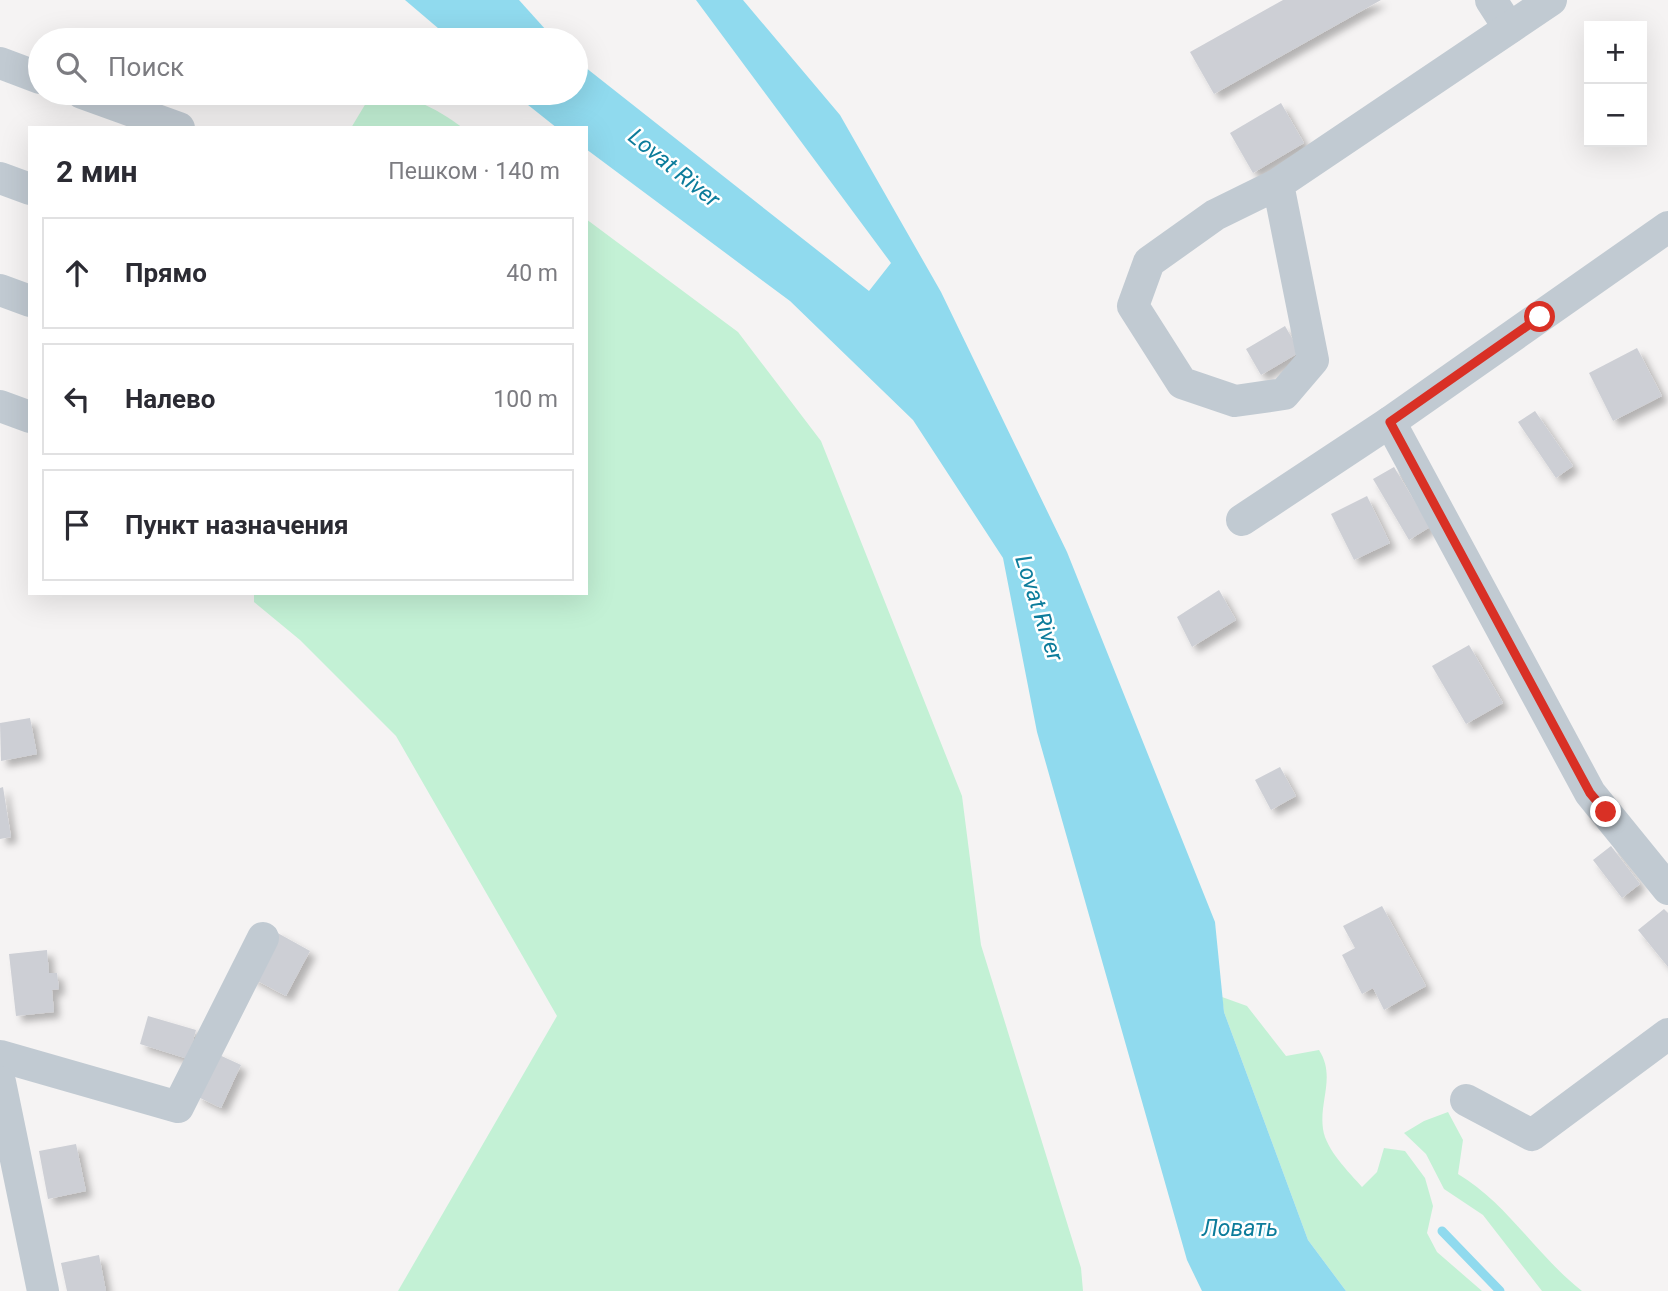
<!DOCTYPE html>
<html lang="ru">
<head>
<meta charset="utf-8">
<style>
  :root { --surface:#fff; --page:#f2f2f3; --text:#2b2b33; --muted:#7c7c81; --line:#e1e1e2 }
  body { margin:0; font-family:Roboto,sans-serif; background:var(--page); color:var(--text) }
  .controls { position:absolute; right:21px; top:21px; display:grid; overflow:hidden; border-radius:0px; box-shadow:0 7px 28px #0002 }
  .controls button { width:63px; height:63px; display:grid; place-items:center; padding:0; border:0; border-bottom:2px solid var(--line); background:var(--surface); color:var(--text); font:35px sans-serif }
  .stop { position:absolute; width:21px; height:21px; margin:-16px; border:5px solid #d93025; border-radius:50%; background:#fff }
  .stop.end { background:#d93025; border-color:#fff; box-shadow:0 2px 7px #0008 }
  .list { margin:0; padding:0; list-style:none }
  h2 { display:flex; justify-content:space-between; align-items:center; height:91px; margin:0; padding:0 28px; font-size:30px }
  h2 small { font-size:23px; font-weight:400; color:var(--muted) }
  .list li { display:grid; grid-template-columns:46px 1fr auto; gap:21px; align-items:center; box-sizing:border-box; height:112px; margin:0 14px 14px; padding:0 14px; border:2px solid var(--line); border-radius:0px }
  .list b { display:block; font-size:26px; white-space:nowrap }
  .list em { font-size:23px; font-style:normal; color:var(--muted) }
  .icon { flex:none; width:38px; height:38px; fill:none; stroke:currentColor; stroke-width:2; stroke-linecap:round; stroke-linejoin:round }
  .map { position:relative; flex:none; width:1668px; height:1291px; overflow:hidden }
  .search { position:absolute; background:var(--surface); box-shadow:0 7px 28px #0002; left:28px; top:28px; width:560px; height:77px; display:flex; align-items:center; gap:18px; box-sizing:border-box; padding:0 24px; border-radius:38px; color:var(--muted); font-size:26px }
  .panel { position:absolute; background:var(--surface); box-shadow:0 7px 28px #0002; left:28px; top:126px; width:560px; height:469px; border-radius:0px }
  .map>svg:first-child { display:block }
  .green { fill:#c3f1d5 }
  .water { fill:#90daee }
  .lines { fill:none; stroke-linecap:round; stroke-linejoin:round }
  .stream { stroke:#90daee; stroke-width:9 }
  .building { fill:#cdcfd5; filter:url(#shadow) }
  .minor { stroke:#c1cad2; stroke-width:32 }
  .route { stroke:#d93025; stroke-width:9 }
  .labels { text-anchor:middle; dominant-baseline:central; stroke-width:5; stroke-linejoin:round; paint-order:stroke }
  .water-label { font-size:23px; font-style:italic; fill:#0c7c9b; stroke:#fff }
</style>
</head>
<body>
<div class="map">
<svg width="1668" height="1291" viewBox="0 0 1668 1291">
  <defs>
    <filter id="shadow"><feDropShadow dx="6" dy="6" stdDeviation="3.5" flood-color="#0004"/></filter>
  </defs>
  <rect width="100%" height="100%" fill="#f5f3f3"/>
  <g class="green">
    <path d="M372 93C406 93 435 107 463 128H351Z"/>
    <polygon points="586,219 738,332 821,441 962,796 981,945 1081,1268 1083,1291 398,1291 557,1016 396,736 300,640 254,602 254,593 586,593"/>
    <path d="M1222 997 1247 1006 1286 1056 1319 1050C1336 1076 1319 1101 1323 1129 1326 1150 1349 1172 1362 1187L1377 1172 1384 1148 1405 1151 1425 1178 1433 1206 1427 1233 1437 1252 1482 1291H1346L1308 1240 1224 1012Z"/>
    <path d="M1448 1112 1463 1140 1458 1174C1507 1203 1537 1256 1582 1291H1542L1483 1215 1444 1189 1426 1154 1404 1133 1424 1121Z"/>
  </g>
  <g class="water">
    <polygon points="405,0 519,0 555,40 452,40"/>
    <polygon points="696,0 743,0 840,115 941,292 1067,552 1215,922 1224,1012 1308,1240 1346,1291 1202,1291 1187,1260 1037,732 1003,558 913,420 790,301 586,149 586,128 557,128 513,93 576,93 576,60 869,291 891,263"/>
  </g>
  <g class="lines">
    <polyline class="stream" points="1442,1231 1500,1291"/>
  </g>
  <g class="building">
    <polygon points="1283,0 1381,0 1214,94 1190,52"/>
    <polygon points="1281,103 1304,143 1253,173 1230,133"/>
    <polygon points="1285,326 1300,352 1261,375 1246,349"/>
    <polygon points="1637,348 1662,396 1613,421 1589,373"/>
    <polygon points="1535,411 1573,466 1556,478 1518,422"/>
    <polygon points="1394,467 1430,527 1409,540 1373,479"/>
    <polygon points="1367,496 1390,543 1354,560 1331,514"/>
    <polygon points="1219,590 1236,620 1192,647 1177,617"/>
    <polygon points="1469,645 1503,703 1466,724 1432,666"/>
    <polygon points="30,718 37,754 1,761 0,723"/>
    <polygon points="1280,767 1296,796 1271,810 1255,780"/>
    <polygon points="3,787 11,837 0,839 0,788"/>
    <polygon points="1611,846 1640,884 1622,898 1593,860"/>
    <polygon points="1382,906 1426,986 1384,1010 1373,988 1362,994 1342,955 1355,948 1343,926"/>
    <polygon points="1664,909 1668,913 1668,967 1638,930"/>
    <polygon points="274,931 310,951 286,996 250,977"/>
    <polygon points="47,950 49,973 57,973 59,989 52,990 54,1012 16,1016 9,954"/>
    <polygon points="148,1016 196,1030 188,1059 140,1044"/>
    <polygon points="215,1053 241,1065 221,1108 196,1096"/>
    <polygon points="76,1144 86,1191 48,1199 39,1151"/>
    <polygon points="99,1255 106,1291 67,1291 61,1263"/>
  </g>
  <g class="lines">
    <g class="minor">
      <polyline points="1491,0 1509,28"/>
      <polyline points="0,63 40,78"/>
      <polyline points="82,93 179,128"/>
      <polyline points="0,178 30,189"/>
      <polyline points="1278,184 1313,360 1284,394 1235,401 1182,383 1133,306 1149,262 1215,215 1278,184 1551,0"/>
      <polyline points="0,290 30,301"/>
      <polyline points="0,406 30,417"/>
      <polyline points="1390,422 1590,793 1668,889"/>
      <polyline points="1242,520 1390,422 1668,227"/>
      <polyline points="0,1056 178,1107 263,938"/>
      <polyline points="0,1082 43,1291"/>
      <polyline points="1466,1100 1532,1135 1668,1034"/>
    </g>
  </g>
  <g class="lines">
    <polyline class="route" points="1540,317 1390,422 1590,793 1606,812"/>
  </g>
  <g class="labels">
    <g class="water-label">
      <text transform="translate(674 168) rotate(39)">Lovat River</text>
      <text transform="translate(1039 608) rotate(72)">Lovat River</text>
      <text x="1240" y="1228">Ловать</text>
    </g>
  </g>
</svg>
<div class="controls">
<button>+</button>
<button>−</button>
</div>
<div class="stop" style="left:1540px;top:317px"></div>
<div class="stop end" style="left:1606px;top:812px"></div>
<div class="search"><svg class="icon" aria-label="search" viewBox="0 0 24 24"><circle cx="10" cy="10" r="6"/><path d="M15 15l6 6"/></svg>Поиск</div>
<section class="panel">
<h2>2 мин<small>Пешком · 140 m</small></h2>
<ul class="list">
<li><svg class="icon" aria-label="ahead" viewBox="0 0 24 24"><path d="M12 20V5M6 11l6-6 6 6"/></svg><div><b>Прямо</b></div><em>40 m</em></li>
<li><svg class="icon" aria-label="left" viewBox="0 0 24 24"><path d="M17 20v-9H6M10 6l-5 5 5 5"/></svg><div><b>Налево</b></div><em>100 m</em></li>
<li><svg class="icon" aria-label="arrive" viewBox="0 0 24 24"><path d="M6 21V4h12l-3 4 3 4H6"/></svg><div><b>Пункт назначения</b></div></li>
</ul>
</section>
</div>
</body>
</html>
